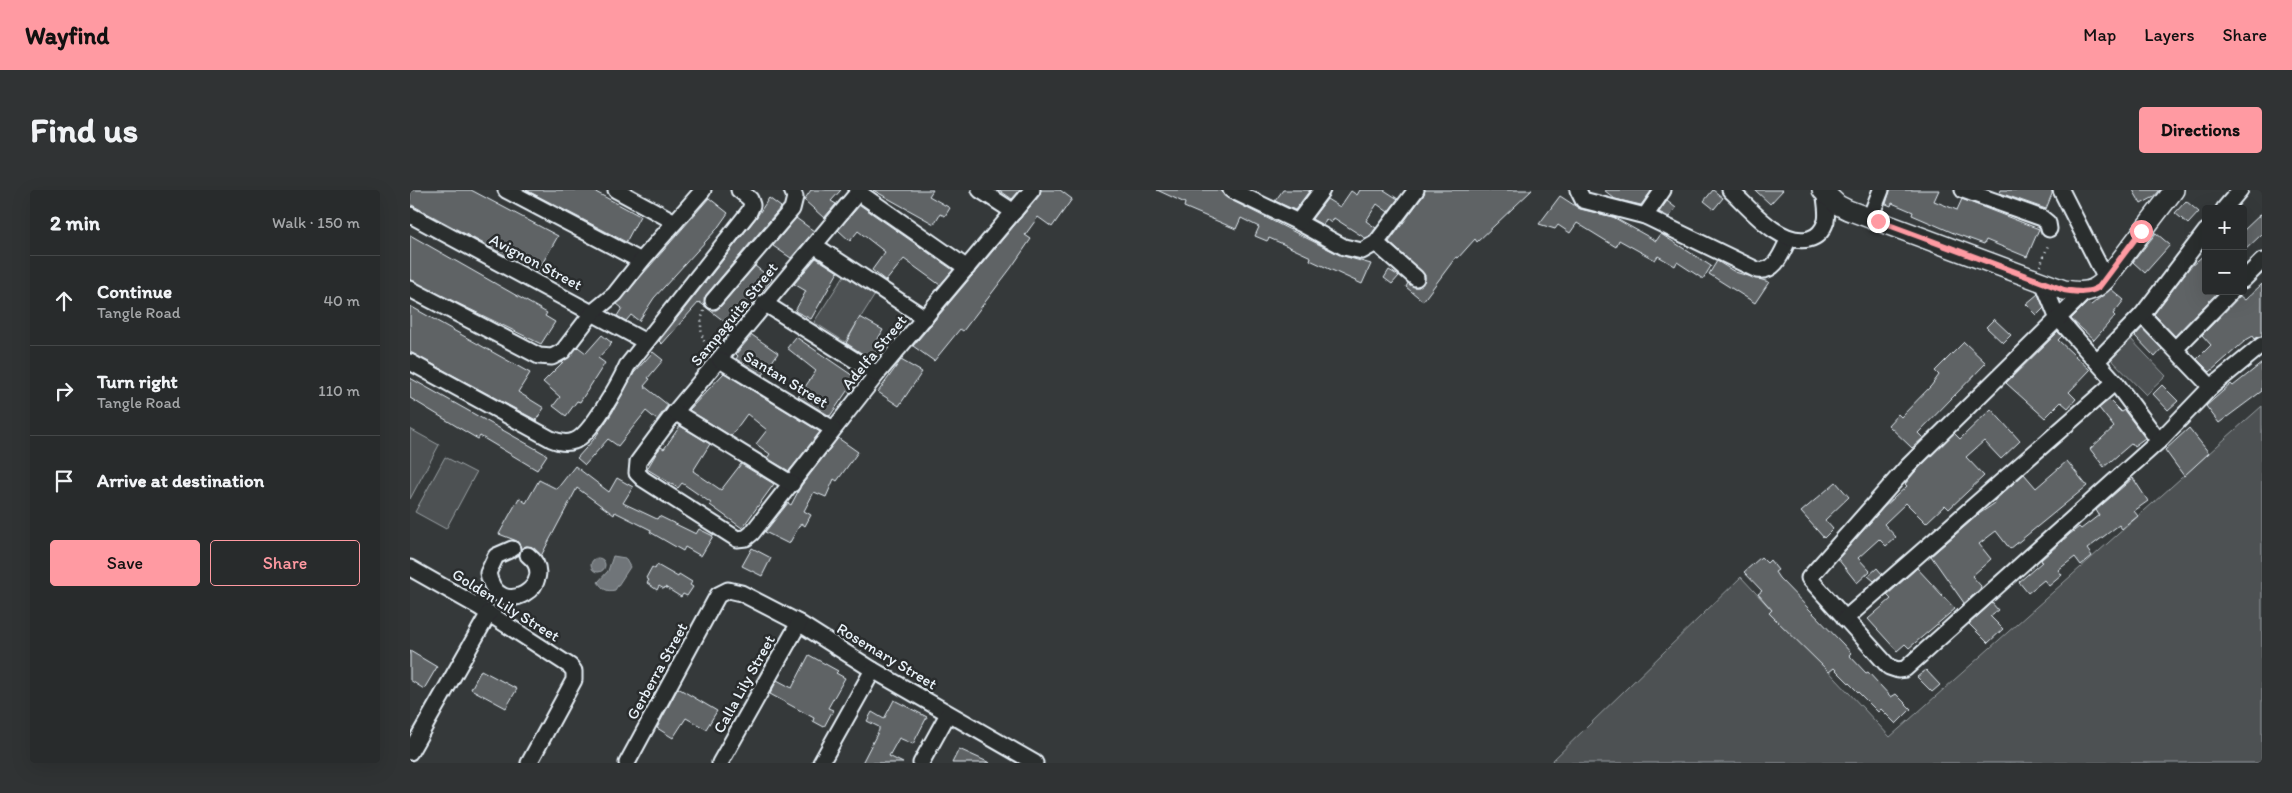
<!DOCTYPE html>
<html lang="en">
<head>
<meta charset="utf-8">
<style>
  :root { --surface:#282b2c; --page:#303334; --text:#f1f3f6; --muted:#a5a7a9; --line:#444748; --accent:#ff9aa2 }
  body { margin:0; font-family:Itim,sans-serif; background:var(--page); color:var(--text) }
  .controls { position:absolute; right:15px; top:15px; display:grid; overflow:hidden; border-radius:5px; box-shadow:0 5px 20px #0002 }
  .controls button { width:45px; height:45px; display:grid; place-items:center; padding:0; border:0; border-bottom:1px solid var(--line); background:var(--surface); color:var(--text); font:25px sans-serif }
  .stop { position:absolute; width:15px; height:15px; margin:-11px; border:4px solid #ff9aa2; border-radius:50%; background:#fff }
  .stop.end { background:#ff9aa2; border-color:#fff; box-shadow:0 1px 5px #0008 }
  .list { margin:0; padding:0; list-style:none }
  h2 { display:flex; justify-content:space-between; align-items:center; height:65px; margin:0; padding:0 20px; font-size:21px }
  h2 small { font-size:16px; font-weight:400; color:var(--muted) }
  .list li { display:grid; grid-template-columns:32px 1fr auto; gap:15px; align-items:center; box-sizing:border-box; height:90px; padding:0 20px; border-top:1px solid var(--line) }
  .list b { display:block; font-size:19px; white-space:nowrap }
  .list p { margin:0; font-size:16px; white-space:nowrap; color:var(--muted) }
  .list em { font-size:16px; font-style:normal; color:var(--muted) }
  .actions { display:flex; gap:10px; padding:15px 20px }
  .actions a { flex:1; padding:11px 0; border:1px solid var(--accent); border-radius:5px; text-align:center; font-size:18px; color:var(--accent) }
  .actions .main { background:var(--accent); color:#111 }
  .icon { flex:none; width:28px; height:28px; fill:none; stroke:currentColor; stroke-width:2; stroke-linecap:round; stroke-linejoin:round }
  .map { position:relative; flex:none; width:1852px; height:573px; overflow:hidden; border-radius:5px }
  header { display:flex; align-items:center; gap:30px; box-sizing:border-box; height:70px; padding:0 25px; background:var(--accent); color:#111 }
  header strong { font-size:24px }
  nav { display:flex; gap:28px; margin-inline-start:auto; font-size:18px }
  .intro { display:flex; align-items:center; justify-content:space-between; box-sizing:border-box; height:120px; padding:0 30px }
  h1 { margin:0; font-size:35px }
  .button { padding:12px 22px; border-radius:5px; background:var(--accent); color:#111; font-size:18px; font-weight:700 }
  main { display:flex; gap:30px; padding:0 30px }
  aside { flex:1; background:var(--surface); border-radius:5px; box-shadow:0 5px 20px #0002 }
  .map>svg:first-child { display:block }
  .green { fill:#4d5152; stroke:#9aa1a5 }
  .water { fill:#707579; stroke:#a0a7ac }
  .building { fill:#5f6365; stroke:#e8f1f8 }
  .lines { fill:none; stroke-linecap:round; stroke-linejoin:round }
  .minor-casing { stroke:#e8f1f8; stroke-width:19 }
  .tertiary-casing { stroke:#e8f1f8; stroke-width:22 }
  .path { stroke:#e8f1f8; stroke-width:2.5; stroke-dasharray:1 4; stroke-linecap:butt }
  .minor { stroke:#2a2d2e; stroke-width:15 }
  .tertiary { stroke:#2a2d2e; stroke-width:19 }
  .route { stroke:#ff9aa2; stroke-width:6 }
  .labels { text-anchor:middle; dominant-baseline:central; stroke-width:5; stroke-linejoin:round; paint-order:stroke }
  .street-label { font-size:16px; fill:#e8f1f8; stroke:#2a2d2e }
</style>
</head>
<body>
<header>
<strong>Wayfind</strong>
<nav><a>Map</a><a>Layers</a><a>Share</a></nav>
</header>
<div class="intro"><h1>Find us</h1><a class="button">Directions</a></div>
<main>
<aside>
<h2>2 min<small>Walk · 150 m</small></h2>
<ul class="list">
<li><svg class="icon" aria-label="ahead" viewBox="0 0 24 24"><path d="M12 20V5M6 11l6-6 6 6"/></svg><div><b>Continue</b><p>Tangle Road</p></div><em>40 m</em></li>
<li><svg class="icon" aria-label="right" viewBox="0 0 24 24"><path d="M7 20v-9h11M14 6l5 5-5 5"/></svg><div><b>Turn right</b><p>Tangle Road</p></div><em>110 m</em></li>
<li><svg class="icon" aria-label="arrive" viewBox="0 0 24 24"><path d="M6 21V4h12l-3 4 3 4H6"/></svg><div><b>Arrive at destination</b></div></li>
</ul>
<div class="actions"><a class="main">Save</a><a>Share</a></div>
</aside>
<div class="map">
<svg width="1852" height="573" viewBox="0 0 1852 573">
  <rect width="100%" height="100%" fill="#35393a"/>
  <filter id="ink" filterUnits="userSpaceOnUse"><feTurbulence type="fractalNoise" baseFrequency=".02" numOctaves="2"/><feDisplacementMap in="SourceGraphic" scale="10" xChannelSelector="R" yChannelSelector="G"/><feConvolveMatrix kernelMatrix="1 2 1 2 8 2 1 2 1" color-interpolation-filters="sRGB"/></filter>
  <g filter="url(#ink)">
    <g class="green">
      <polygon points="437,81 468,100 435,152 404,132"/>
      <polygon points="1718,146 1756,186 1736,205 1697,165"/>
      <polygon points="1852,216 1852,573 1140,573 1331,387 1480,547"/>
      <polygon points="0,239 29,255 0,309"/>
      <polygon points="35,267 66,283 36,339 5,322"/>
    </g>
    <g class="water">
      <path d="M203 366 215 368 220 377 205 400C196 402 193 399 188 392L198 381Z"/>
      <circle cx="188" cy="375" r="7"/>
    </g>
    <g class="building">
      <polygon points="0,0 61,0 148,46 128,81 101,66 100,68 0,14"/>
      <polygon points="116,0 182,0 230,26 216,52"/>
      <polygon points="401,0 431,0 421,11 426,14 414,28 394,10"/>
      <polygon points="463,0 523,0 519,6 540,18 535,26 530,24 524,34"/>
      <polygon points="589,0 610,0 602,9"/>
      <polygon points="631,0 650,0 662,9 642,37 628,27 615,45 621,49 601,78 553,141 550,139 524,171 503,156 629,6"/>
      <polygon points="747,0 810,0 817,8 930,65 961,74 952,94 900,70 901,67 873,54 859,48 857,51 845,46 849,37 831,28 826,39 774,17 775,13"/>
      <polygon points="873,0 900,0 885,20 865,11"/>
      <polygon points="950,0 974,0 988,9 978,22 967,14 956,31 966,38 960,46 955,48 924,28 921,33 916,29 913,35 902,29 917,9 930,17 941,1 947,5"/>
      <polygon points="1015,0 1122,0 1067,52 1065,49 1048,68 1046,67 1013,111 996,97 998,93 1004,97 1009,97 1015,90 1015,85 979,52 1013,6"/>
      <polygon points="1194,0 1242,0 1231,15 1205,9"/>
      <polygon points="1303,0 1313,8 1304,19 1294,11"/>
      <polygon points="1345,0 1373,0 1360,14"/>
      <polygon points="1480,0 1529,0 1524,11 1547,20 1552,9 1629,39 1617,67 1576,50 1574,54 1546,44 1502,25 1503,22 1482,13 1481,16 1476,14"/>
      <polygon points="1591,0 1642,0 1642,4 1636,19 1590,3"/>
      <polygon points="1723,0 1750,0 1744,7 1731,14"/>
      <polygon points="1150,6 1170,19 1203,27 1246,51 1251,44 1301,76 1293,89 1267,72 1265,76 1248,66 1245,70 1209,50 1206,57 1167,33 1160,43 1148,35 1145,39 1129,34"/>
      <polygon points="299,8 318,23 306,40 244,108 229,131 221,125 216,131 207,126 212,118 207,114"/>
      <polygon points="359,8 371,17 296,105 294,114 297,118 289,112 252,154 249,151 346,28"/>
      <polygon points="1257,11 1266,18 1259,27 1249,22"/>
      <polygon points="1776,11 1789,22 1778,34 1765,23"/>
      <polygon points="450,15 543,80 530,95 494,69 476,91 462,80 475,62 448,41 440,51 428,40"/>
      <polygon points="1852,23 1852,44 1833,62 1833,41"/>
      <polygon points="386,28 404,41 381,68 363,56"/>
      <polygon points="1746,43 1760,55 1735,83 1723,72"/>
      <polygon points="0,45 137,123 135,126 145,132 131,154 0,90"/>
      <polygon points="1796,63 1796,101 1809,101 1765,146 1744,124 1779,78"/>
      <polygon points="406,68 428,82 401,129 385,121 396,101 384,94"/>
      <polygon points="1307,71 1325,82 1359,92 1345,113 1299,84"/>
      <polygon points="345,76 362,89 323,138 297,118 306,120 310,117"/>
      <polygon points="979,80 989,86 982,94 974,88"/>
      <polygon points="1852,94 1852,146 1845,149 1843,146 1836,150 1800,182 1787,169 1801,155 1792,145 1830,106 1835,110"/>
      <polygon points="1701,99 1714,110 1703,124 1705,126 1684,150 1661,129 1678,112 1681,115"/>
      <polygon points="1628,104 1634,118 1627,125 1616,114"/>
      <polygon points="0,116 120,183 108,202 134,218 126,230 0,162"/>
      <polygon points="450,127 473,140 464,156 474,161 465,172 436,153"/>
      <polygon points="1584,129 1601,145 1593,153 1576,137"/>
      <polygon points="1732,138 1752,159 1745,167 1725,146"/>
      <polygon points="1648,142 1652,146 1648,150 1680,180 1659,202 1666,209 1658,218 1651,212 1635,228 1596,193"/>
      <polygon points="192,145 202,153 188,168 195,173 170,212 167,211 156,226 143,216 150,207 133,192 168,157 176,163"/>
      <polygon points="342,145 368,163 353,185 326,169 328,166 326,164"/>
      <polygon points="386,147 449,190 440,203 437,201 420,226 388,207 406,181 377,158"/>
      <polygon points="1554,152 1576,173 1508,243 1513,248 1502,258 1478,235 1488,224 1491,227 1521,196 1529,185 1525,181"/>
      <polygon points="243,162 253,170 238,188 240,189 234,196 258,215 247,230 236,221 208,256 198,249 175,275 167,268 184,249 202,223 224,183"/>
      <polygon points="491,170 512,182 489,216 468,202"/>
      <polygon points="1852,173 1852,201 1809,233 1796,216 1821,194 1823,196"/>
      <polygon points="314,183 410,242 379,281 357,268 360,264 346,254 357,240 337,224 321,246 279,220"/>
      <polygon points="0,188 137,265 127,280 70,246 68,249 56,242 0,208"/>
      <polygon points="1752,195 1768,211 1758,220 1743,204"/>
      <polygon points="1699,210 1711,222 1714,220 1735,248 1724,256 1722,253 1694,277 1680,259 1704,237 1689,218"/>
      <polygon points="1581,219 1610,251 1591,269 1574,251 1556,267 1574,286 1539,319 1535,315 1516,333 1496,313 1474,334 1486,347 1476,356 1469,349 1448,368 1460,381 1447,393 1428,369 1473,318 1497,296 1495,294 1504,283 1544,243 1550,249"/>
      <polygon points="270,236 300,254 283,281 311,300 331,274 364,294 332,338 300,315 301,313 272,293 268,298 237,279 247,262 251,257 254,259"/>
      <polygon points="1779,238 1799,263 1774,286 1755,260"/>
      <polygon points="428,248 448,262 427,291 424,289 416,307 404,302 394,321 401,325 395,336 391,333 379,354 355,342 378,313 381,315 391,296"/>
      <polygon points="1657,271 1677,296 1600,359 1586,341 1569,354 1581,369 1562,386 1571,396 1570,399 1547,420 1554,413 1521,366 1569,324 1585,313 1584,311 1614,284 1626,298"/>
      <polygon points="165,276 199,302 207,288 223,297 213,313 247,329 249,326 286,344 289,339 303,346 291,366 275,357 273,361 240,342 241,340 205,322 204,325 167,298 131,366 122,357 116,356 111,359 107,351 89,344 109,308 116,313 129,290 147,299"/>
      <polygon points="1723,288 1738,311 1724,321 1728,326 1712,339 1709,335 1677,359 1682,366 1671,375 1665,367 1648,380 1652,385 1639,396 1634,390 1618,403 1609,392 1632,372 1631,370 1660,344 1669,337 1671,339 1689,325 1686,320"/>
      <polygon points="1426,292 1439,307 1415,330 1423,339 1414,348 1391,322"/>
      <polygon points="342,358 361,368 352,386 332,376"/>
      <polygon points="1351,367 1357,373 1360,370 1368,380 1365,382 1369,388 1433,454 1441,463 1439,465 1456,483 1458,482 1481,507 1486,504 1501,519 1486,534 1471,519 1468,522 1424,478 1419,482 1359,423 1362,420 1348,404 1352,401 1334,382"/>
      <polygon points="247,375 268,387 269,384 282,392 280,395 283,397 277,406 273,404 271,407 255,397 254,399 249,396 247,400 237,393 239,390 236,388 242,377 245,379"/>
      <polygon points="1467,378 1472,384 1464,391 1458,386"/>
      <polygon points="1507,378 1545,419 1499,458 1495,454 1487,461 1458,429 1481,409 1477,405"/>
      <polygon points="1582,413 1588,420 1580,426 1593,439 1578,453 1559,434"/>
      <polygon points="0,461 27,477 14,499 0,490"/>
      <polygon points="399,465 428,481 426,483 435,488 418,518 423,520 414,537 403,531 404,528 360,504 367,490 382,498"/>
      <polygon points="71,480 107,499 96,518 61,499"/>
      <polygon points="1516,480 1530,495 1522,502 1507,487"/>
      <polygon points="268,498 307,521 296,539 276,528 263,548 247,538"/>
      <polygon points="484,510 517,527 503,554 489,548 479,566 493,573 452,573 469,540 469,537 457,531 462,522 474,529"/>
      <polygon points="549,559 580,573 542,573"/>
    </g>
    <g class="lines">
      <defs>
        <g id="minor">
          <polyline points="96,0 231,71"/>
          <polyline points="206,0 265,32"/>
          <polyline points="450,0 265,222 228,272 227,283 233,289 327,349 336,348 342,343 467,184 622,0"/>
          <polyline points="570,0 604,22"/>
          <polyline points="821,0 888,32 934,57 952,61 966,53 1006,0"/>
          <path d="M1168 0 1173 10 1235 26 1347 80C1366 83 1372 62 1379 48"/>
          <path d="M1320 0C1340 18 1369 56 1399 49 1408 47 1413 40 1416 31 1418 21 1415 10 1414 0"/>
          <polyline points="1553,0 1632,28 1638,33 1639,39"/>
          <polyline points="1651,0 1696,89"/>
          <polyline points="448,2 557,78"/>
          <polyline points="1814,19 1830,0"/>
          <polyline points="0,25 236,152"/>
          <polyline points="1235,26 1253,0"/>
          <polyline points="1460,28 1471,0"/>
          <polyline points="888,32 912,0"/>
          <polyline points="966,53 1006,88"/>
          <polyline points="404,55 515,128"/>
          <polyline points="1833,90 1852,71"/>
          <polyline points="1633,92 1647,127 1705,192 1749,251"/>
          <polyline points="0,99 129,166 142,167 153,161 183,122 205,104 231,71 293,0"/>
          <polyline points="1675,102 1497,277 1399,388 1479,477 1488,480 1495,479 1749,251 1801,197 1852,155"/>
          <polyline points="303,111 382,19 385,7 382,0"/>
          <polyline points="354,113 467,184"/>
          <polyline points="1732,125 1801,197"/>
          <polyline points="1765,159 1822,101"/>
          <polyline points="310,170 423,239"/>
          <polyline points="1687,171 1732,125 1796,41"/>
          <path d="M0 172 141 249C148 252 156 254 164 251 180 246 210 192 217 176L339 22 342 15 340 9 329 0"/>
          <polyline points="265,222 382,294"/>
          <path d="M102 359 86 366 78 383C88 435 152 392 118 365"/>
          <polyline points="0,378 69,417 160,476 164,481 164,490 119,573"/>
          <polyline points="1435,429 1705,192"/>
          <polyline points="0,562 79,423"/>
          <polyline points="217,573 308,405 318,400 331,403 389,433 463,480 625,573"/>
          <polyline points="310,573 389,433"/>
          <polyline points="411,573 463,480"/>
          <polyline points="511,573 538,524"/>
        </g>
        <path id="tertiary" d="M1412 0 1428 15 1438 20 1654 100C1673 103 1683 103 1696 89L1764 0"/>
      </defs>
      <use href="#minor" class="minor-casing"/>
      <use href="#tertiary" class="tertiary-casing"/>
      <g class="path">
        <polyline points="1630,76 1639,53"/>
        <path d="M294 121C289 133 290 150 300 160"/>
      </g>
      <use href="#minor" class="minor"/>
      <use href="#tertiary" class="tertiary"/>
    </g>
  </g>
  <g class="lines" filter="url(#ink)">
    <path class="route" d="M1468 31 1654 100C1667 102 1678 104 1689 97L1731 41"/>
  </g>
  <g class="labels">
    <g class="street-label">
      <text transform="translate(126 72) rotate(28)">Avignon Street</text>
      <text transform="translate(324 124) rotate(-51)">Sampaguita Street</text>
      <text transform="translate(464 162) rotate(-50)">Adelfa Street</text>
      <text transform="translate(376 189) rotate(31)">Santan Street</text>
      <text transform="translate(96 415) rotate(32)">Golden Lily Street</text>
      <text transform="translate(477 466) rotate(31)">Rosemary Street</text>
      <text transform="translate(247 481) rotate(-61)">Gerberra Street</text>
      <text transform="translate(334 494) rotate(-61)">Calla Lily Street</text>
    </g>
  </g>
</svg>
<div class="controls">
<button>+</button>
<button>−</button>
</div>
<div class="stop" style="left:1731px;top:41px"></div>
<div class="stop end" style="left:1468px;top:31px"></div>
</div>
</main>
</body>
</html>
